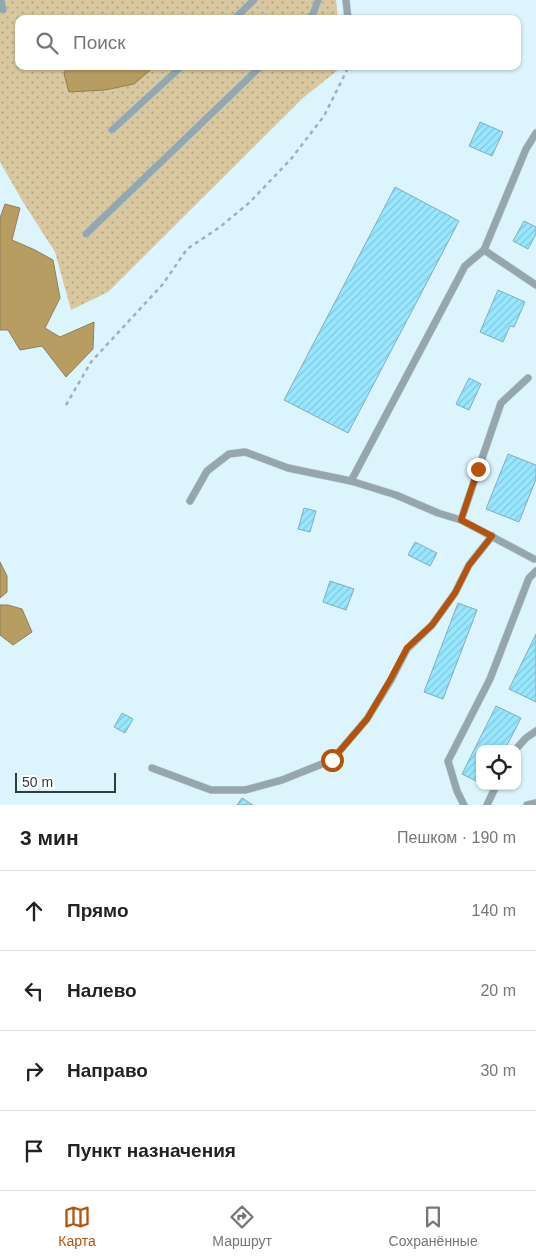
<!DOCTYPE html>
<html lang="ru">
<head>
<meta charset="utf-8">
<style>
  :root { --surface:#fff; --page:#f6f6f6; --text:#222; --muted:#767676; --line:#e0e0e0; --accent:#b45309 }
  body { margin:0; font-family:Arial,sans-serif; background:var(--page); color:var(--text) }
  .controls { position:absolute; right:15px; bottom:15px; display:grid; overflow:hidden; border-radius:10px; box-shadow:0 1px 4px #0004 }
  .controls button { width:45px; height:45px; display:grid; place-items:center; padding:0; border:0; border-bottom:1px solid var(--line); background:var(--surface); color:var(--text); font:25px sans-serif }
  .scale { position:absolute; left:15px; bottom:12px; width:101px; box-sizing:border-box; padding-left:5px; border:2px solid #2c3d42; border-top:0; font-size:14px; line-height:18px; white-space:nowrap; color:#2c3d42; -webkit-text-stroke:4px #fff; paint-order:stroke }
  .stop { position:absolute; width:15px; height:15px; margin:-11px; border:4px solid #b45309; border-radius:50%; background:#fff }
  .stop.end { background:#b45309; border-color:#fff; box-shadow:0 1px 5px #0008 }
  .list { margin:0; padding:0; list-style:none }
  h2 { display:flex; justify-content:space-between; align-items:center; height:65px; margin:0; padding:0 20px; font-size:21px }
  h2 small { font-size:16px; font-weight:400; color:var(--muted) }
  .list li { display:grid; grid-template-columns:32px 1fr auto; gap:15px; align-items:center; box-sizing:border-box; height:80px; padding:0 20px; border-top:1px solid var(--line) }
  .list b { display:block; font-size:19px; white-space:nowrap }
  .list em { font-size:16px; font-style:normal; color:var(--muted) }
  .icon { flex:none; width:28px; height:28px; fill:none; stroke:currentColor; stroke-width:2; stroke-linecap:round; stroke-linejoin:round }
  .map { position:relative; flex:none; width:536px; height:805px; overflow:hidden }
  .search { position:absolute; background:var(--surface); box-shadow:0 1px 4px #0004; left:15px; right:15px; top:15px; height:55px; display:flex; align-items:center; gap:12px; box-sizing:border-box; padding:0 18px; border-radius:10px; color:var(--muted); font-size:19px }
  .sheet { height:385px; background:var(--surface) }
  nav { display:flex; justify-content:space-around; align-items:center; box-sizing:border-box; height:70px; border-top:1px solid var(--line); background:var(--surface); font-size:14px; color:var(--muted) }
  nav a { display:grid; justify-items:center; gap:2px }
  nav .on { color:var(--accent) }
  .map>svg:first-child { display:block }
  .grass { fill:url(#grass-dots) }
  .water { fill:#b79d61; stroke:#8d8058 }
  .building { fill:url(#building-hatch); stroke:#84acb8 }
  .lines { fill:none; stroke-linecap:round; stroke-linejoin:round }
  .lane-casing { stroke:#b9d0d8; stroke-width:8 }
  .path { stroke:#9cb2b9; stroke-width:2.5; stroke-dasharray:4 4; stroke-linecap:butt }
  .lane { stroke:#95a7ac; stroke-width:7 }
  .route { stroke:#b45309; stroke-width:6 }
</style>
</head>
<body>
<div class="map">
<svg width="536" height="805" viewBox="0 0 536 805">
  <defs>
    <pattern id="grass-dots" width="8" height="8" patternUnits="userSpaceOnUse" patternTransform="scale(1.25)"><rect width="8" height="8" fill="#d9c89f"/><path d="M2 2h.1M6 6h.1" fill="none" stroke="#b0a483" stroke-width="1.8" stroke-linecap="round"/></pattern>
    <pattern id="building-hatch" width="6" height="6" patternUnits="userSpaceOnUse" patternTransform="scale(1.25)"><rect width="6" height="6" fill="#97e7fe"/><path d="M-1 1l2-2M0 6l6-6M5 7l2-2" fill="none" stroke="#82c7db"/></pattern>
  </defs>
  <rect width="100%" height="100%" fill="#dcf5fd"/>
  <polygon class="grass" points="0,0 336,0 338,19 19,19 19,66 343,66 303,98 108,292 71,310 55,252 23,202 0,162"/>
  <g class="water">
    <polygon points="67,66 155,66 134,84 105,90 69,92 64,74"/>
    <polygon points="5,204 20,208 12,240 35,250 53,260 60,298 45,328 60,337 94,322 93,349 66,377 42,346 20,350 8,330 0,330 0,218"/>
    <polygon points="0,562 7,576 7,592 0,598"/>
    <polygon points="8,605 22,609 32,632 13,645 0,635 0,605"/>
  </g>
  <g class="building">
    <polygon points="480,122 503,132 492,156 469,146"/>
    <polygon points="395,187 459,221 348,433 284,400"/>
    <polygon points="524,221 536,227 536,234 528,249 513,241"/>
    <polygon points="498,290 525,302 514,327 510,326 503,342 480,332"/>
    <polygon points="469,378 481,384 469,410 456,404"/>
    <polygon points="508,454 536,465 536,479 519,522 486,509"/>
    <polygon points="304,508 316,511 310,532 298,529"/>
    <polygon points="415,542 437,553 430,566 408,555"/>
    <polygon points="330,581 354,589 346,610 323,602"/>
    <polygon points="458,603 477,610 443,699 424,692"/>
    <polygon points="536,634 536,702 509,689"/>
    <polygon points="496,706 521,718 505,749 480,749 480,783 462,774"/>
    <polygon points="122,713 133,719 125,733 114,727"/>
    <polygon points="242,798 253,805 237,805"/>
  </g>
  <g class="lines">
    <defs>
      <g id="lane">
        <polyline points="1,0 3,10"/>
        <polyline points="346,0 348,19"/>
        <polyline points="234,19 254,0"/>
        <polyline points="308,19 313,14 318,0"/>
        <polyline points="112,130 182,66"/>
        <polyline points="536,133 526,149 484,250 536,285"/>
        <polyline points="86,234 261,66"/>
        <polyline points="484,250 465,266 351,481 396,495 438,513 461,520 501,403 528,378"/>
        <polyline points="190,501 207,471 229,454 245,452 288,468 351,481"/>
        <polyline points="461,520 534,559"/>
        <polyline points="516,749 526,738 536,731"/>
        <polyline points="152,768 211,790 245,790 282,780 332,760 367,719 391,680 407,649 432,625 455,593 469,565 492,536"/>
        <polyline points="464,805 457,791 448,761 490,679 529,578 536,571"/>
        <polyline points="487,805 496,786"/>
        <polyline points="527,805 536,803"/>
      </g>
    </defs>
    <use href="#lane" class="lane-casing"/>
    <polyline class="path" points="66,405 91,362 163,284 187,249 220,227 250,202 291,159 324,116 349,66"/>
    <use href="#lane" class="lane"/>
  </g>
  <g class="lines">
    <polyline class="route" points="332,760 367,719 390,680 407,648 432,625 455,593 469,565 492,536 461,520 478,469"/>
  </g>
</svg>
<div class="controls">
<button><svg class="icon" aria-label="locate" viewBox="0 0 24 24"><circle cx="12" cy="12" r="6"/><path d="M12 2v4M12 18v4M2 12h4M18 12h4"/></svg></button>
</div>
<div class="scale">50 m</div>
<div class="stop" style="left:332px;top:760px"></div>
<div class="stop end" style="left:478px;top:469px"></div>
<div class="search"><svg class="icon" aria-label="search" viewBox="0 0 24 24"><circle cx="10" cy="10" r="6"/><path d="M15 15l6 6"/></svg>Поиск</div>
</div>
<section class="sheet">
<h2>3 мин<small>Пешком · 190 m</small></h2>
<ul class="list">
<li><svg class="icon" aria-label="ahead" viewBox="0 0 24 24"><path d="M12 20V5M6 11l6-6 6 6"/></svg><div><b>Прямо</b></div><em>140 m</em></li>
<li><svg class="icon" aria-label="left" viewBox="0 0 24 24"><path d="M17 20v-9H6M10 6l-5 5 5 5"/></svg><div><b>Налево</b></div><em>20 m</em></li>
<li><svg class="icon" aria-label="right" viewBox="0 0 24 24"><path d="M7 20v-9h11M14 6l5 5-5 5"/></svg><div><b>Направо</b></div><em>30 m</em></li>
<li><svg class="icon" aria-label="arrive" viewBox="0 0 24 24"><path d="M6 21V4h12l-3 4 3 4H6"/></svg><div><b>Пункт назначения</b></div></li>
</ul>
</section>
<nav>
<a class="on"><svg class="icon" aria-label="map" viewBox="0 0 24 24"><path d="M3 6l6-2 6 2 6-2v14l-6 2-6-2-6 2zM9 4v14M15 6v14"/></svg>Карта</a>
<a><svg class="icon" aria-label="directions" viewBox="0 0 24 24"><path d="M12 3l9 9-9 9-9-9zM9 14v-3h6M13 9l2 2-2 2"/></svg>Маршрут</a>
<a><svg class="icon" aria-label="saved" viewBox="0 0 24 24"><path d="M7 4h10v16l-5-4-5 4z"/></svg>Сохранённые</a>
</nav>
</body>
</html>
